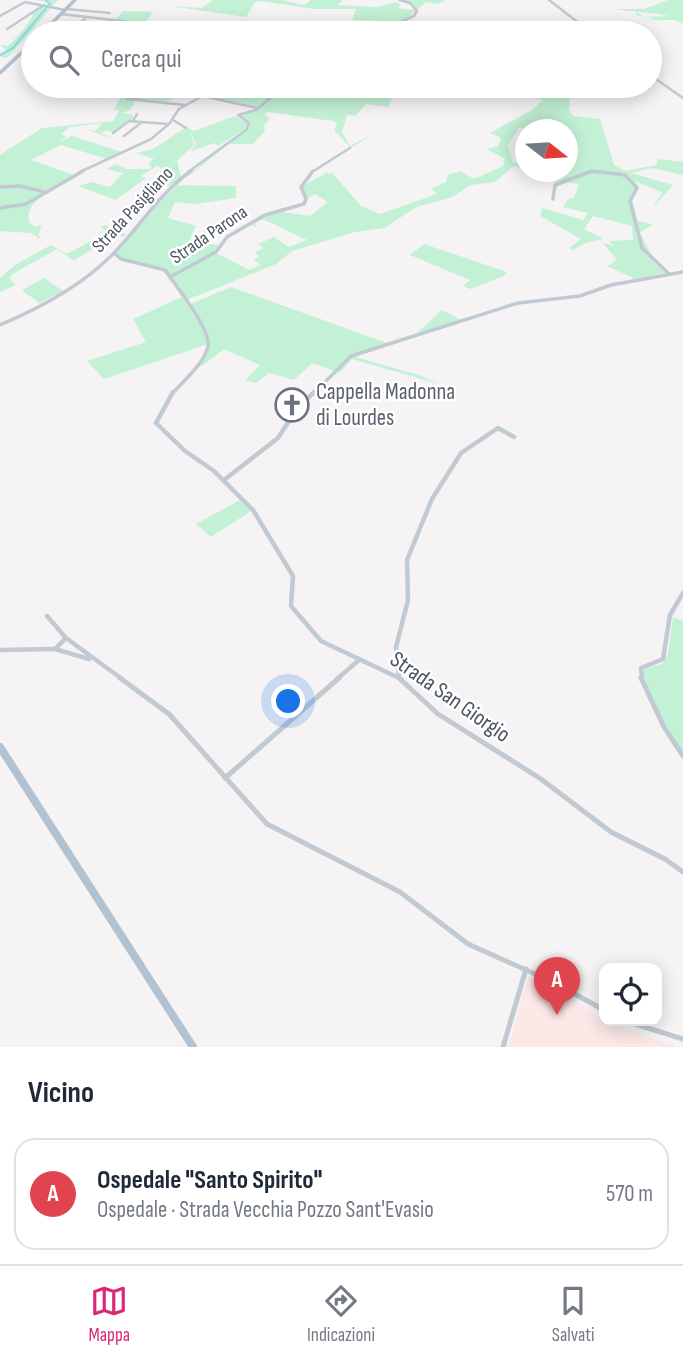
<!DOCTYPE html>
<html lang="it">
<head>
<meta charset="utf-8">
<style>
  :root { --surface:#fff; --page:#f2f2f3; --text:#1f2937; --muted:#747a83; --line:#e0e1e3; --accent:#db2777 }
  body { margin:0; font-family:"Sofia Sans Condensed",sans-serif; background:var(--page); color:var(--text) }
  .controls { position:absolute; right:21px; bottom:21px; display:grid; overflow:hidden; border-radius:14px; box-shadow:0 4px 18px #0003 }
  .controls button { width:63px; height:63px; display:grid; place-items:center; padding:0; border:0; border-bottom:2px solid var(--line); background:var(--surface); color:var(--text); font:35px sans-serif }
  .compass { position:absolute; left:515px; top:119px; width:63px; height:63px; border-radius:50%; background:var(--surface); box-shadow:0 4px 18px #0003; rotate:107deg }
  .you { position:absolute; left:289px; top:702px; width:24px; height:24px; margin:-18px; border:5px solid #fff; border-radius:50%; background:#1a73e8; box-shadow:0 0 0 10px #1a73e833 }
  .badge { display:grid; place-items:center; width:46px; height:46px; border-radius:50%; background:var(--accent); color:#fff; font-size:23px; font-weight:700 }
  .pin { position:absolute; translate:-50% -58px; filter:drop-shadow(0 2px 4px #0008) }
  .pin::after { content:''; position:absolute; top:37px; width:24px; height:21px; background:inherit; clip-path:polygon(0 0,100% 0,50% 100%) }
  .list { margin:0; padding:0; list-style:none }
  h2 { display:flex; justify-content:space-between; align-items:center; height:91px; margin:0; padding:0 28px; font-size:30px }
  h2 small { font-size:23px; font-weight:400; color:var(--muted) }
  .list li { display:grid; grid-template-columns:46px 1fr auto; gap:21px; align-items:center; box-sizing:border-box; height:112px; margin:0 14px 14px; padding:0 14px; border:2px solid var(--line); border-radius:21px }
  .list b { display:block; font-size:26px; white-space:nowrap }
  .list p { margin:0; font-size:23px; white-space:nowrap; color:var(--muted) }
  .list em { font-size:23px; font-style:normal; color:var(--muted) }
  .icon { flex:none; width:38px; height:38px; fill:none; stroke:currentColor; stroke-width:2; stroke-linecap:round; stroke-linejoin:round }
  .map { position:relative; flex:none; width:683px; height:1047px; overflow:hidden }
  .search { position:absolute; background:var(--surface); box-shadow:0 4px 18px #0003; left:21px; right:21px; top:21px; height:77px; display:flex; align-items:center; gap:18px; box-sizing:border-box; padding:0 24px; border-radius:38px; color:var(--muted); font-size:26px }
  .sheet { height:217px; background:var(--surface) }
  nav { display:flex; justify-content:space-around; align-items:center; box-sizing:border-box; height:98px; border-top:2px solid var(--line); background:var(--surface); font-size:19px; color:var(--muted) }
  nav a { display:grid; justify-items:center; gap:4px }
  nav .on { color:var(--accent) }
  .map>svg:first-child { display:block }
  .medical { fill:#fce8e6 }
  .green { fill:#c3f1d5 }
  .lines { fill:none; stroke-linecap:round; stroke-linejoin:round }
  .stream { stroke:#90daee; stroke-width:2 }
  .minor-far3 { stroke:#c1cad2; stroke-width:2.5 }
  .minor-far2 { stroke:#c1cad2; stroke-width:3.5 }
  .minor-far1 { stroke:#c1cad2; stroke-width:4.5 }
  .minor { stroke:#c1cad2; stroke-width:5 }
  .major-far1 { stroke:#b3c2d1; stroke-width:3.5 }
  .major { stroke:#b3c2d1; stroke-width:8 }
  .labels { text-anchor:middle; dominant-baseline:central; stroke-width:5; stroke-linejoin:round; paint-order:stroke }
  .far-street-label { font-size:19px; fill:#4a5661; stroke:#fff }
  .worship-label { font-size:23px; fill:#5b616d; stroke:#fff; text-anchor:start }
  .street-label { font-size:23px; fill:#4a5661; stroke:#fff }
</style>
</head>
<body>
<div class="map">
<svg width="683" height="1047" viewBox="0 0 683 1047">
  <rect width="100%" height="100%" fill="#f5f3f3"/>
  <polygon class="medical" points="528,977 561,993 604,1021 677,1047 508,1047"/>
  <g class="green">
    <path d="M36 0H58L10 55 5 58 0 56 6 50 0 45 8 46C18 38 33 19 34 11L50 3Z"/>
    <polygon points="213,0 282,0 304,5 311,0 343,0 338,5 376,7 397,2 401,5 398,8 414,10 410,3 401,0 445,0 438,4 426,2 403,22 352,20 356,9 314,9 261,1 255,2 246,17 170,6 202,8"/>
    <path d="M668 0H683V24L675 20H639L655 19 639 16 636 15V12L644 17 669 16C651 12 633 12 615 9H644Z"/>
    <polygon points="124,11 153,12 143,25 177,33 139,33 142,31 127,27 114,33 98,33 119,21 100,18 115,19"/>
    <path d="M46 86H110L103 91 119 95 132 86H196L194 91 201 96 191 92 165 102 136 100 130 110 122 113 133 115V121L128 120 113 132 106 130 101 133 117 140 85 129 95 131 103 123 70 127 61 134 66 137 56 143 72 136 122 152 107 159 61 145 31 160 74 175 47 190 18 185 44 192 18 207 48 192C36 201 27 205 29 222L35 227 42 225 38 235 42 240 31 233 0 231V155L42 128 113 121 119 111 114 110 120 98Z"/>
    <polygon points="284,86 258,107 204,95 219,87"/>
    <path d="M316 86H457L445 94 418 88 413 95 382 92 379 97 392 99 388 107 366 104 355 116 347 115 342 132 350 146 373 134 351 148 334 130 337 124 333 121 268 112 265 114 270 119 264 125 265 131 253 144H229L177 185 236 186V198L195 204 175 202 168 218 196 226 189 241 219 245 214 252 249 270 261 265 254 260 259 257 255 252 264 248 258 244 274 237 289 247 307 240 263 219 255 223 256 227 250 225 274 211 310 216 328 202 315 194 306 199 301 187 326 173 333 174 361 206 380 214 437 194 431 189 446 182 448 175 460 171 474 179 503 166 505 159 487 149 498 146 501 138 490 133 532 110 543 100 509 87 487 86H622L583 90 587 98 570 97 569 110 573 116 600 119 614 165 625 171 656 165 658 159 683 162V175L652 168 631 173 673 185 656 204H654L663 193 635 181 639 187 632 199 638 221 653 225 640 232 650 253 646 255 665 273 635 279 607 266 617 260 603 243 615 246 608 241 633 240 632 226 593 216 584 229 603 239 585 243 573 250 569 248 581 239 540 216 542 208 583 220 588 213 563 207 568 199 574 198 579 184 552 181 560 176 542 172H568V130L541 129 539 126 519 128 508 145 513 163 525 164V168L514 166 495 182 471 185 452 197 417 207 384 228 355 232 292 251 276 264 187 300 165 269 121 258 115 253C154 205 195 165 246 131L249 123 240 114 253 112 284 87 318 94 313 91Z"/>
    <polygon points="235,116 247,123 245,129 218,146 215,143 191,151 196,144 190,131 194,145 177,161 181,177 170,186 155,181 169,171 157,166 141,176 146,178 116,200 78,186 92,182 110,187 123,173 107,169 115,164 127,169 149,169 152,167 148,164 154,159 136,153 153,149 185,128 190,130 183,125 194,131"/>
    <polygon points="105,225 126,234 124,237 117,235 74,260 82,266 57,249 14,273 9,278 16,285 0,292 0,278 15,265 51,245 67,254 107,232 101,227"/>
    <polygon points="424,244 507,272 504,276 470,289 463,286 470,280 410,255"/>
    <polygon points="44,278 63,291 39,303 22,290"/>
    <path d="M231 287 387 343 417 333 442 310 463 321 355 357 419 375 439 384 352 359 340 373 312 363 294 380 269 373 256 383 245 380 260 365 224 349 202 366 200 365C219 339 204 328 190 304Z"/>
    <polygon points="182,297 204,330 208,344 104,379 87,361 146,342 133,319"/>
    <polygon points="240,500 251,511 211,537 196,524"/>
    <path d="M673 617 683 621V753C671 736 640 688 644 668L662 664 668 654Z"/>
  </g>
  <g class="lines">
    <g class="stream">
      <polyline points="46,0 50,5"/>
      <polyline points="0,55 13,48 47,7"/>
    </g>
    <g class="minor-far3">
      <polyline points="549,0 592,33"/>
      <polyline points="66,9 110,13"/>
      <polyline points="61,14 122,21 172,33"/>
      <polyline points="0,16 25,2 65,10"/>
      <polyline points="7,29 44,5"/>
      <polyline points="43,32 56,33"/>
      <polyline points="66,33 85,19"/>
      <polyline points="375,33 414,16 417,11 410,3 400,0"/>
      <polyline points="650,75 683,98"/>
      <polyline points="198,86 195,91 207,97 257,108"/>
      <polyline points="284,87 320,95"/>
      <polyline points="55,89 100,97"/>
      <polyline points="127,99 185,105"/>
      <polyline points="136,99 168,86"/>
      <polyline points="173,120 186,128"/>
      <polyline points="133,121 137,114"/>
      <polyline points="113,133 129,121 141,122"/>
      <polyline points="124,136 142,122 168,124"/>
      <polyline points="80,172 151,139 169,124 179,109 220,86"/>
      <polyline points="188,172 246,130 249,123 238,115 256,110 285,86"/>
      <polyline points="312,172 350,148"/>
      <polyline points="588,172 603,172"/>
    </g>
    <g class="minor-far2">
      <polyline points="0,187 20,186 45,192"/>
      <polyline points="553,199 555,185 592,171 625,175 637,188 630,201 642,248 669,274"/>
      <polyline points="0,208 26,204 83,171"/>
      <path d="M114 253 121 259 165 270C175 285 211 329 208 346 205 363 183 381 172 394"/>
      <polyline points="170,277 216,252 227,237 265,215 304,204 306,199 301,187 313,171"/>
      <path d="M0 325C40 308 83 285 114 253 140 226 160 193 191 171"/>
      <polyline points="313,394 351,356 518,303 580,296 611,285 683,272"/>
    </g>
    <g class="minor-far1">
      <polyline points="173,392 156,423 185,451 214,471 253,510 293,576 291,606 321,641 401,679"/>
      <polyline points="224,480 278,438 296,410 314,392"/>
      <polyline points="47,616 66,638 122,679"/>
      <polyline points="55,649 66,638"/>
      <polyline points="0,650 55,649 89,659"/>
      <polyline points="399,677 396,647 408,600 407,560 432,499 461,453 498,428 514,437"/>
      <polyline points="337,679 359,660"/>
      <polyline points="642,679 641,668 663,659 670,615 683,593"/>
    </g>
    <g class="minor">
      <polyline points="120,678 169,714 267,824 400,892 468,944 553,982 604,1010"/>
      <polyline points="399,678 438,714 541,779 611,832 665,859 683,872"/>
      <polyline points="641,678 664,727 683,756"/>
      <polyline points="225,778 339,678"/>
      <polyline points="626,1021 683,1039"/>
      <polyline points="503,1047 526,969"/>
    </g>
    <g class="major-far1">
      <polyline points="42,33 75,0"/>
      <polyline points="0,73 33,42"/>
    </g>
    <polyline class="major" points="0,747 193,1047"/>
  </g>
  <defs>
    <symbol id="church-ring" viewBox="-11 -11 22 22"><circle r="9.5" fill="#fff" stroke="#6b7280" stroke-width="1.5"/><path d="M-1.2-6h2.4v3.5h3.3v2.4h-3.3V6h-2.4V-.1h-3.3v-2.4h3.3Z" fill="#6b7280"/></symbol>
  </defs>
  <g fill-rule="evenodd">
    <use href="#church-ring" x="273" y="386" width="38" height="38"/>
  </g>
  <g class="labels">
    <g class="far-street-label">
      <text transform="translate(133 210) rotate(-47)">Strada Pasigliano</text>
      <text transform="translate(209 235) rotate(-34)">Strada Parona</text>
    </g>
    <g class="worship-label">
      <text x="316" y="392">Cappella Madonna<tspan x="316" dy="26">di Lourdes</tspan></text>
    </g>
    <g class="street-label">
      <text transform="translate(450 697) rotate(35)">Strada San Giorgio</text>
    </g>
  </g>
</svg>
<div class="controls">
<button><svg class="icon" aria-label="locate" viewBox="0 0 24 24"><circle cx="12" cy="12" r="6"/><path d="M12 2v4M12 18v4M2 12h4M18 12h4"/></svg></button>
</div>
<svg class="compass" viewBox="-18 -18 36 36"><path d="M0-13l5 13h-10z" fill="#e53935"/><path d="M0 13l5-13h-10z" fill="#747a83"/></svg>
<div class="you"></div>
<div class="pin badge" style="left:557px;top:1015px;background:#e0444e">A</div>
<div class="search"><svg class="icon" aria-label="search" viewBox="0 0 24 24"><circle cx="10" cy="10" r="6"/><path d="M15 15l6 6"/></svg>Cerca qui</div>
</div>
<section class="sheet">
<h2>Vicino<small></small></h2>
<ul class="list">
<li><span class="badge" style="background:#e0444e">A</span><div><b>Ospedale &quot;Santo Spirito&quot;</b><p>Ospedale · Strada Vecchia Pozzo Sant'Evasio</p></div><em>570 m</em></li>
</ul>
</section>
<nav>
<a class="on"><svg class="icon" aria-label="map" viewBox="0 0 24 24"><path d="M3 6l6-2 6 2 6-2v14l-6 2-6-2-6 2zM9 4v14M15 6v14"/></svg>Mappa</a>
<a><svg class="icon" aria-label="directions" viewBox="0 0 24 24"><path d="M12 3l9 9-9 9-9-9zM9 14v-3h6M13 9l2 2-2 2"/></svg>Indicazioni</a>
<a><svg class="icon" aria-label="saved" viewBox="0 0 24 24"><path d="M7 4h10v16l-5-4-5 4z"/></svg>Salvati</a>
</nav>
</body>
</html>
